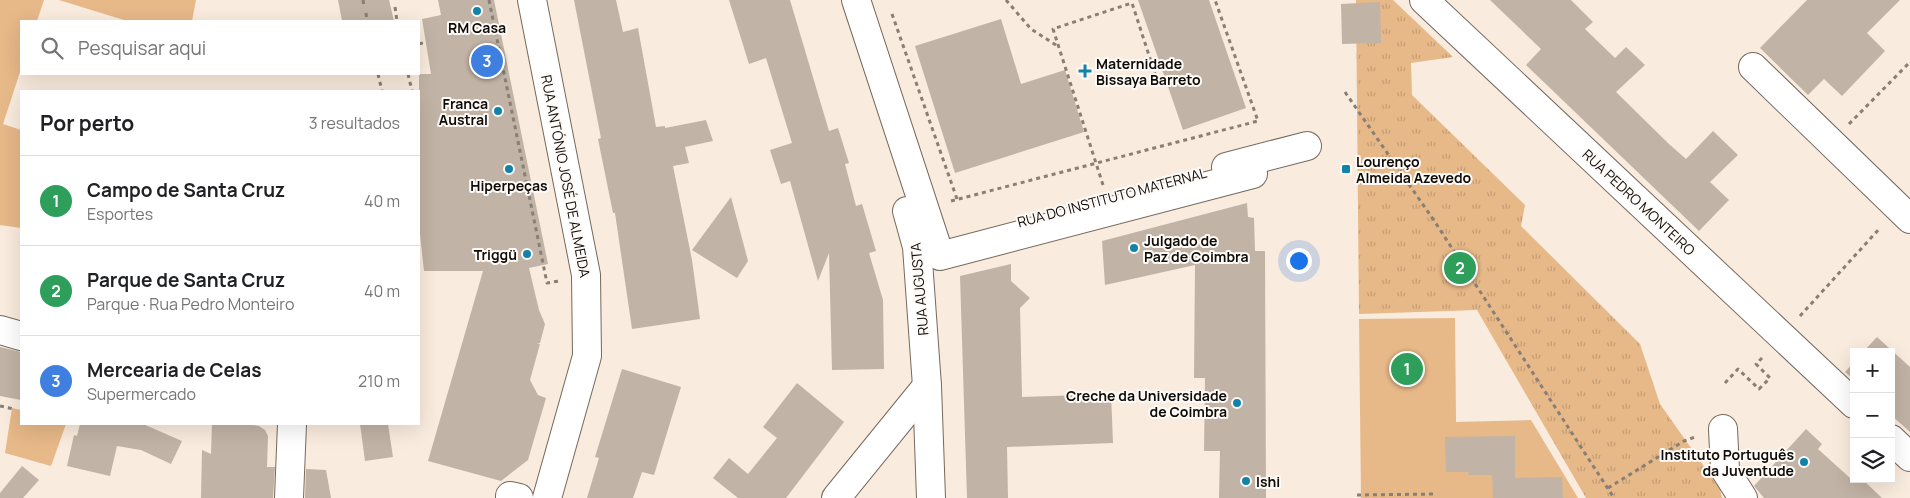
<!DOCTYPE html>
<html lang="pt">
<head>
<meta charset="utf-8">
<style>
  :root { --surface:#fff; --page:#f6f6f6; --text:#202124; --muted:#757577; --line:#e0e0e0; --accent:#1183a9 }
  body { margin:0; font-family:Manrope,sans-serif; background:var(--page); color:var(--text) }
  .controls { position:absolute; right:15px; bottom:15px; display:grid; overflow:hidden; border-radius:0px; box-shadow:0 5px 20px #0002 }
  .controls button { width:45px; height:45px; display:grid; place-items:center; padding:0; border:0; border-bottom:1px solid var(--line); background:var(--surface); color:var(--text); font:25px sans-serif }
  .you { position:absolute; left:1298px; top:260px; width:18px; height:18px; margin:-12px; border:4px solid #fff; border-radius:50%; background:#1a73e8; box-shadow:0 0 0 8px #1a73e833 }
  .badge { display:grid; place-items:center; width:32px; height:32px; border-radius:50%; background:var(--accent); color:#fff; font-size:16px; font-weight:700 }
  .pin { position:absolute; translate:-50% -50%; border:2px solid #fff; box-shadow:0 1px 5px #0006 }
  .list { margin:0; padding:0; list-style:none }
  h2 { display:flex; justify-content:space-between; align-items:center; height:65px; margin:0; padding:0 20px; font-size:21px }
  h2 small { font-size:16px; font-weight:400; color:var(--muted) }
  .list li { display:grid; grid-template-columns:32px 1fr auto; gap:15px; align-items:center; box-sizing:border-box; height:90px; padding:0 20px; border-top:1px solid var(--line) }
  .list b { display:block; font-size:19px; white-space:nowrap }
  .list p { margin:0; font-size:16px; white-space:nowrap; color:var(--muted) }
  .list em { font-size:16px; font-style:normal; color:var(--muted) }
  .icon { flex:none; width:28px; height:28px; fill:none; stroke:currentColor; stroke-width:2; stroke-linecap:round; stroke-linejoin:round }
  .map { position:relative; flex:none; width:1910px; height:498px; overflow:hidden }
  .search { position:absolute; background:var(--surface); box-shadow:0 5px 20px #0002; left:20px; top:20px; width:400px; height:55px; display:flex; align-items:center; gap:12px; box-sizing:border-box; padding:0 18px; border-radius:0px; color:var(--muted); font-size:19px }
  .panel { position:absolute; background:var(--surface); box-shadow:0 5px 20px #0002; left:20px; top:90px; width:400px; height:335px; border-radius:0px }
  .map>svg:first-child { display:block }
  .grass { fill:#e7b888 }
  .park { fill:url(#park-tufts) }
  .building { fill:#c1b3a5 }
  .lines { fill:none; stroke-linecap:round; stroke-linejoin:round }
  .minor-casing { stroke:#75695d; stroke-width:30 }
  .path { stroke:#887f75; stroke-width:3; stroke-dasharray:4 4; stroke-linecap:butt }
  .minor { stroke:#fff; stroke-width:28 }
  .poi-dot { fill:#1183a9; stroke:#fdfaf7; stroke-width:2 }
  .labels { text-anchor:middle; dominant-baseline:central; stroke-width:4; stroke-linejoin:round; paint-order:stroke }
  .poi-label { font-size:14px; font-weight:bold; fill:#0f0b07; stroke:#fdfaf7; text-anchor:start }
  .street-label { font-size:14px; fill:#0f0b07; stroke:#fdfaf7 }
</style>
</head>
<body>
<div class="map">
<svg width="1910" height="498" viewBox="0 0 1910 498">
  <defs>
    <pattern id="park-tufts" width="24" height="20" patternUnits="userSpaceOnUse" patternTransform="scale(1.25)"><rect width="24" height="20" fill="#e7b888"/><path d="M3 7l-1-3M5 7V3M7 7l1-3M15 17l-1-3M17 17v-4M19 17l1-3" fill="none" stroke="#c59d74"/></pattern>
  </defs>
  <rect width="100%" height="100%" fill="#f9ebdd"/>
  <g class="grass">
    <polygon points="0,0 44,0 37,21 21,21 21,69 3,124 21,130 21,228 0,225"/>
    <polygon points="59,0 196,0 192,21 127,21"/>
    <polygon points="1455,318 1456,422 1531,420 1578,498 1361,498 1359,319"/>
    <polygon points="12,408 21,410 21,424 66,424 51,466 5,453"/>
  </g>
  <polygon class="park" points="1356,0 1393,0 1453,57 1411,63 1412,95 1525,205 1521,226 1640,344 1660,404 1720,489 1722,498 1586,498 1477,310 1359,314"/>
  <g class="building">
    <polygon points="338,0 389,0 394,21 342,21"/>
    <polygon points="438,0 494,0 548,264 529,268 539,310 545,324 540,343 537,343 540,344 530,380 538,395 546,398 528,460 501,481 428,461 483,271 424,271 419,225 419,74 431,74 422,19 441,15"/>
    <polygon points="574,0 616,0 623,32 638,28 656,127 665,126 665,128 706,120 713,141 685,147 689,163 673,166 692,260 700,319 632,329 615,213 613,213 598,139 601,138"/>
    <polygon points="729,0 790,0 829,131 838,128 849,163 845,164 856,206 862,204 876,251 869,253 883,300 884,369 832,370 829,253 818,281 790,181 781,184 770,150 792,143 766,58 749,64"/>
    <polygon points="1138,0 1209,0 1246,108 1183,130"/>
    <polygon points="1490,0 1571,0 1593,22 1585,29 1615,58 1626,47 1645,65 1616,92 1669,144 1686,159 1713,131 1738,155 1710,182 1729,200 1699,231 1526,65 1541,49"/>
    <polygon points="1807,0 1900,0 1867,33 1885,51 1842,96 1824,79 1808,95 1760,48"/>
    <polygon points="1380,2 1381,43 1342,44 1341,4"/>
    <polygon points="1001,19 1021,84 1065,70 1084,132 955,173 915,46"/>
    <polygon points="731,197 748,261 737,278 692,250"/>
    <polygon points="1247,203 1248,217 1254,218 1255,251 1265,251 1266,498 1219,498 1220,451 1204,451 1205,378 1194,378 1195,265 1105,285 1102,241"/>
    <polygon points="1011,264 1011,281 1030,298 1020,308 1022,397 1111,394 1113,443 1007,447 1008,498 967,498 960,276"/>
    <polygon points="1877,337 1910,367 1910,432 1891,415 1891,352 1863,352"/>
    <polygon points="0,347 21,352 21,400 0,396"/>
    <polygon points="1854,362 1854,380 1845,372"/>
    <polygon points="622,369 681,387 654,475 642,472 633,498 587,498 599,458 595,457"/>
    <polygon points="797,383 844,422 786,498 738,498 713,478 729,458 748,474 777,438 763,427"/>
    <polygon points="80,424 143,424 182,441 171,464 141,450 117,446 110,476 67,466 74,435 77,436"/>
    <polygon points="212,424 246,424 259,426 265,430 268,436 267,467 275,467 273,498 201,498 202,450 211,454"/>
    <polygon points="360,424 388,424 393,457 365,461"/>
    <polygon points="1806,429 1822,444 1818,449 1850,478 1854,474 1854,479 1862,479 1882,498 1764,498 1754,486"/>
    <polygon points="1515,436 1515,478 1562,477 1563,498 1493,498 1492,475 1468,475 1469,472 1446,472 1445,437"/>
    <polygon points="22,466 39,480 23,498 0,498 0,493"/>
    <polygon points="306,469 326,470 331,498 305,498"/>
  </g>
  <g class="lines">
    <defs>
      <g id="minor">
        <polyline points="532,0 586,275 587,356 547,498"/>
        <polyline points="856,0 940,256 1253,174"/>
        <polyline points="1424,0 1854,404"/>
        <polyline points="1753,67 1910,219"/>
        <polyline points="1226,167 1307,146"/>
        <polyline points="907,211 917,247 927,386 931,498"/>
        <polyline points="0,330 21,336"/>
        <polyline points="1723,429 1725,470 1743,498"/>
        <polyline points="1891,439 1910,457"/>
        <polyline points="289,498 292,424"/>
        <polyline points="510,498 510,496 519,498"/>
        <polyline points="836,498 927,386"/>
      </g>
    </defs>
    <use href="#minor" class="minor-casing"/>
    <g class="path">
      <polyline points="363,0 364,6"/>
      <polyline points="489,0 547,283 559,281"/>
      <polyline points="1006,0 1031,29 1059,47"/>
      <polyline points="395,7 397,21"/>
      <polyline points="366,13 367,21"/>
      <polyline points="892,14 957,199"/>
      <polyline points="419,44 426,42"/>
      <polyline points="378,74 382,91"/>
      <polyline points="408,74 412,91"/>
      <polyline points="1345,92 1435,222 1614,498"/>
      <polyline points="1849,124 1910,62"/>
      <polyline points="1103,185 1053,29 1132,3 1157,80"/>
      <polyline points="951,201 1258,121 1215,0"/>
      <polyline points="1800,316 1880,228"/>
      <polyline points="1725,383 1738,369 1759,389 1770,378 1756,364 1764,356"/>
      <polyline points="0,406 14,409"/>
      <polyline points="1608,488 1684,441 1695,437"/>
      <polyline points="1357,495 1436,494"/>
    </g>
    <use href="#minor" class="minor"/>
  </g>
  <g class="poi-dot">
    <circle cx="477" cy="11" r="5"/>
    <path d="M1082.5 63.5h5v5h5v5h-5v5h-5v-5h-5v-5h5z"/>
    <circle cx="498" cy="111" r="5"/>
    <circle cx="509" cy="169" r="5"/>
    <rect x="1341" y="164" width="10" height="10" rx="2.5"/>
    <circle cx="1134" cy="248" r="5"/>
    <circle cx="527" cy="254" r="5"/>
    <circle cx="1237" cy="403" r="5"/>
    <circle cx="1804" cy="462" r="5"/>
    <circle cx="1246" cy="481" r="5"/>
  </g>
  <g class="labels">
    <g class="poi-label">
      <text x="477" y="27" text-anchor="middle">RM Casa</text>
      <text x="1096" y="63">Maternidade<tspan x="1096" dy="16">Bissaya Barreto</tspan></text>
      <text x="488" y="103" text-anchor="end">Franca<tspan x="488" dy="16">Austral</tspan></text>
      <text x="1356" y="161">Lourenço<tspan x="1356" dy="16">Almeida Azevedo</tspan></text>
      <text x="509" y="185" text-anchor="middle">Hiperpeças</text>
      <text x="1144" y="240">Julgado de<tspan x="1144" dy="16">Paz de Coimbra</tspan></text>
      <text x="517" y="254" text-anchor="end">Triggü</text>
      <text x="1227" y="395" text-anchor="end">Creche da Universidade<tspan x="1227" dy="16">de Coimbra</tspan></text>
      <text x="1794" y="454" text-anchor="end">Instituto Português<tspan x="1794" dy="16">da Juventude</tspan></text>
      <text x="1256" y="481">Ishi</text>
    </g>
    <g class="street-label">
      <text transform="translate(566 176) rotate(79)">RUA ANTÓNIO JOSÉ DE ALMEIDA</text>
      <text transform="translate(1112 197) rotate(-15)">RUA DO INSTITUTO MATERNAL</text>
      <text transform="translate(1639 202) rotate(43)">RUA PEDRO MONTEIRO</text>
      <text transform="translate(919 289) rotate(-95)">RUA AUGUSTA</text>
    </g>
  </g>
</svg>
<div class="controls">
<button>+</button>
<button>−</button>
<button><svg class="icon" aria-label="layers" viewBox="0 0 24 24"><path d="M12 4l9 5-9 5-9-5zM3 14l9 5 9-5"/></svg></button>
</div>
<div class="you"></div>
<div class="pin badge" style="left:1407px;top:369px;background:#2e9e5b">1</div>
<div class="pin badge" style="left:1460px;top:268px;background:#2e9e5b">2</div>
<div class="pin badge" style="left:487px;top:61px;background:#3f7fe0">3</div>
<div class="search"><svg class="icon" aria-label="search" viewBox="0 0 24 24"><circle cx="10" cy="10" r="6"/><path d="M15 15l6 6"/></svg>Pesquisar aqui</div>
<section class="panel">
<h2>Por perto<small>3 resultados</small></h2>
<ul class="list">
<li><span class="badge" style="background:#2e9e5b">1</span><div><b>Campo de Santa Cruz</b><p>Esportes</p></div><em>40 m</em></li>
<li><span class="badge" style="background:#2e9e5b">2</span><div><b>Parque de Santa Cruz</b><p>Parque · Rua Pedro Monteiro</p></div><em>40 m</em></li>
<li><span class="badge" style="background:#3f7fe0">3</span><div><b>Mercearia de Celas</b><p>Supermercado</p></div><em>210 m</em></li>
</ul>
</section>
</div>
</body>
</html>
